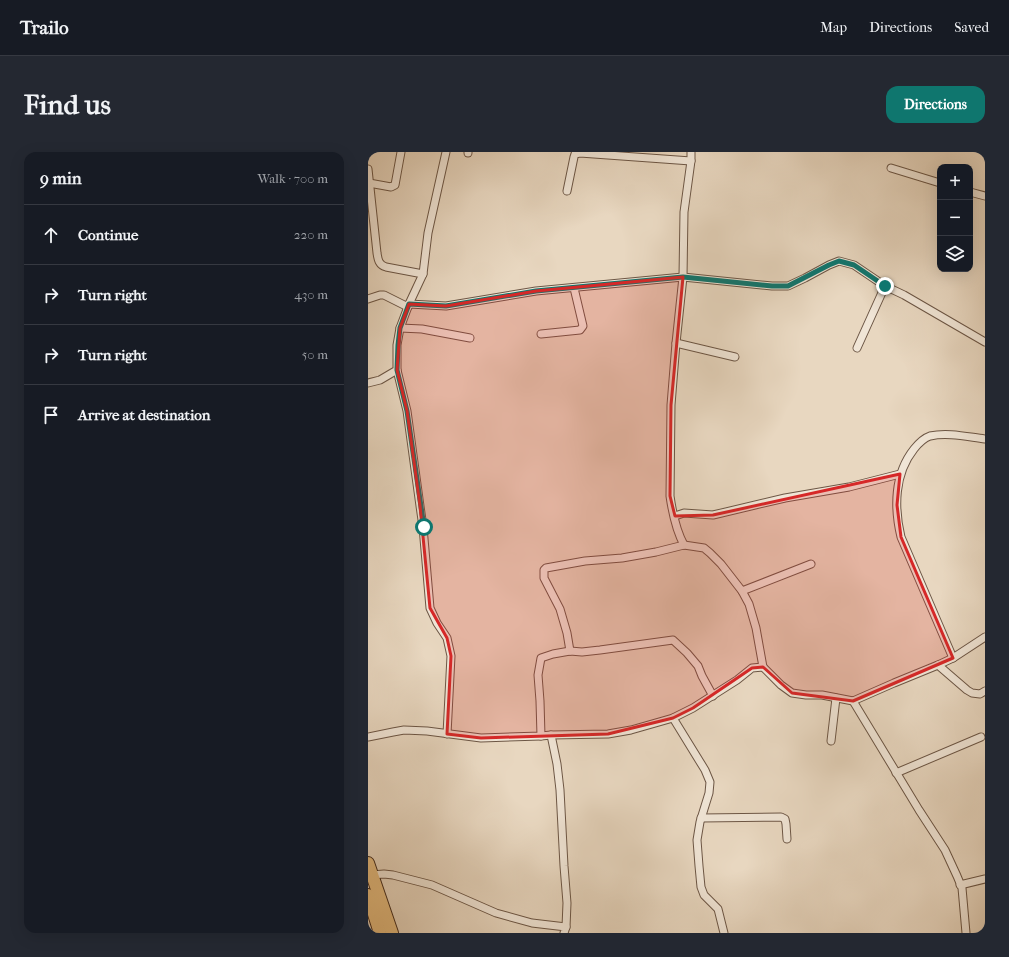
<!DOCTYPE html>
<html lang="en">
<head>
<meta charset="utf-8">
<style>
  :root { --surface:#171b24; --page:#242831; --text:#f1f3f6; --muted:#9ea1a6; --line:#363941; --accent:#0f766e }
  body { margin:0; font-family:"IM FELL French Canon",serif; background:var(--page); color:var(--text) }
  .controls { position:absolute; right:12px; top:12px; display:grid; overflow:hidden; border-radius:8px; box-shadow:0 4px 16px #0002 }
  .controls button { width:36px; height:36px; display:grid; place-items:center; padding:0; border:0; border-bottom:1px solid var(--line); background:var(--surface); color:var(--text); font:20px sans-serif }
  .stop { position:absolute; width:12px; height:12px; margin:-9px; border:3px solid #0f766e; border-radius:50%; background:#fff }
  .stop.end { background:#0f766e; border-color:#fff; box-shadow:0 1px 4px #0008 }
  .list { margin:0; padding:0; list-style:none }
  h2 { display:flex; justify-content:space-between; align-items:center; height:52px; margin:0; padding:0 16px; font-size:17px }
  h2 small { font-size:13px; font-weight:400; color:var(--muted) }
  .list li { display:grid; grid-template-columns:26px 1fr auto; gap:12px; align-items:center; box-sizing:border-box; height:60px; padding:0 16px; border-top:1px solid var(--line) }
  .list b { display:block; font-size:15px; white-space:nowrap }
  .list em { font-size:13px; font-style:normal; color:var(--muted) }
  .icon { flex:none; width:22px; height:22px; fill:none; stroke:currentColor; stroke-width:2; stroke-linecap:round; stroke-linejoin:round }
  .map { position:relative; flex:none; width:617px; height:781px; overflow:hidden; border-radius:12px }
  header { display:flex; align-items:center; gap:24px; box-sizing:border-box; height:56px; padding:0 20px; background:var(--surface); border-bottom:1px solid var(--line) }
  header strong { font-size:19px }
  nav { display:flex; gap:22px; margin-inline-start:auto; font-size:14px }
  .intro { display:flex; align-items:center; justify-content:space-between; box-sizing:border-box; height:96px; padding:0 24px }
  h1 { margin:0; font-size:28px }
  .button { padding:10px 18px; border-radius:12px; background:var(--accent); color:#fff; font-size:14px; font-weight:700 }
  main { display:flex; gap:24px; padding:0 24px }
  aside { flex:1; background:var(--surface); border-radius:12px; box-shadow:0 4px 16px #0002 }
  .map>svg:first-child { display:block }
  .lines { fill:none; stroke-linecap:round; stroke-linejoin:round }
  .street-casing { stroke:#6c5645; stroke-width:9 }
  .highway-casing { stroke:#422b1c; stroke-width:14 }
  .street { stroke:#f0e5d6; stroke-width:7 }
  .highway { stroke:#e4bc80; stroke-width:12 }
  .route { stroke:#0f766e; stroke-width:5 }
  .marked { fill:#d62828; fill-opacity:0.2; stroke:#d62828; stroke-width:3; stroke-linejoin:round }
</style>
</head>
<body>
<header>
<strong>Trailo</strong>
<nav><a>Map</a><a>Directions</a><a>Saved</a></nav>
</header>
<div class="intro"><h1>Find us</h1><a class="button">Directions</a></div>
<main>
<aside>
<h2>9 min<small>Walk · 700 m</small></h2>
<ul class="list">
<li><svg class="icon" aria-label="ahead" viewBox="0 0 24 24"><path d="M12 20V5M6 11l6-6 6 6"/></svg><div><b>Continue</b></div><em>220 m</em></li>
<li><svg class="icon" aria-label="right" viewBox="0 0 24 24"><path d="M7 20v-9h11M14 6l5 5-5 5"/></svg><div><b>Turn right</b></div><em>430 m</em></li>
<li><svg class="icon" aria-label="right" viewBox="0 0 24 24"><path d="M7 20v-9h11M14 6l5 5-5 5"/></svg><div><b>Turn right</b></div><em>50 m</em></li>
<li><svg class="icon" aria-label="arrive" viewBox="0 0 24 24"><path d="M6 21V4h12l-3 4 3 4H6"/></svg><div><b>Arrive at destination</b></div></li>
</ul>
</aside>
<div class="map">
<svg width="617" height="781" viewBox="0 0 617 781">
  <rect width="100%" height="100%" fill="#e8d7c0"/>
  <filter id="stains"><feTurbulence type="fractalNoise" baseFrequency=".005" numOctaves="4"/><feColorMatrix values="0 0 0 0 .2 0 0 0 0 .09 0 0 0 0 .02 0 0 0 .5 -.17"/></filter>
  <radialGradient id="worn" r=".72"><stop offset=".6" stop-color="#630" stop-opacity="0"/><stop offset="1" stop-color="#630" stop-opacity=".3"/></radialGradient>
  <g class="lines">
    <defs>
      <g id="street">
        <polyline points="100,1 100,0"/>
        <polyline points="523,16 572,31"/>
        <path d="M0 17 9 101C10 108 11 113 18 115L55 122"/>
        <polyline points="1,31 23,35 27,33 33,0"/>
        <polyline points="199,39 206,5 207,2 212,1 323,9"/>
        <polyline points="602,40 617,44"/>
        <polyline points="0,147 12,143 16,143 40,155"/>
        <polyline points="41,152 78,154 168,139 315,125 404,134 420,134 437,126 461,113 471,109 486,113 517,134 536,143 617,190"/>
        <polyline points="32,176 54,177 102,186"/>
        <polyline points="173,182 212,178 215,174 206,136"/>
        <polyline points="308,191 367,205"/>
        <polyline points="489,196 517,134"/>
        <polyline points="29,218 39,259 52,354 55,375 62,456 69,471 79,486 83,504 79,582"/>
        <polyline points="0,231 12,228 29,218 29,193 32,176 41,152 55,122 60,81 78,0"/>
        <polyline points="307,364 316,361 345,363 417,346 481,335 532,322"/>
        <path d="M316 393C309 380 304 358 302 344L303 253 308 191 315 125 316 60 323 9V0"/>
        <polyline points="374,439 443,412"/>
        <polyline points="202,499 199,481 192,457 176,426 176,418 178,416 217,409 254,406 288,400 316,393 336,396 342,401 353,412 374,439 381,452 388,476 395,515"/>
        <path d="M585 506 533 385C526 356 526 322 546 297 550 292 556 286 562 284 580 280 600 285 617 287"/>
        <polyline points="570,513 599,538 604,541 612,542 617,539"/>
        <polyline points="485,549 551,658 577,698 589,724 594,736 598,781"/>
        <polyline points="305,566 337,618 342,630 341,641 332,670 329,688 331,714 333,735 336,743 350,757 356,781"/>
        <polyline points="183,583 189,612 192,638 196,714 199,751 198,775"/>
        <polyline points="173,584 172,549 170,523 173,506 185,502 202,499 214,500 232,498 305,488 319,501 330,514 334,524 345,544"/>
        <polyline points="0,585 25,580 36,578 59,579 113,586 173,584 183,583 240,582 263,578 305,566 325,556 369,528 384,516 395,515 413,533 424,541 438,543 454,543 485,549 526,531 570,513 585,506 617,485"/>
        <polyline points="463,589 468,546"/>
        <polyline points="528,621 613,585"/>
        <polyline points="333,666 413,665 417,667 418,672 419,687"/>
        <polyline points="4,723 16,722 25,723 64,733 128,761 164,771 198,775 196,781"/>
        <polyline points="592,733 617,727"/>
      </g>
      <g id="highway">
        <polyline points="0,711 24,781"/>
        <polyline points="0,743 12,781"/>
      </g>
    </defs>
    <use href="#street" class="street-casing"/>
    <use href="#highway" class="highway-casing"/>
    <use href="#street" class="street"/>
    <use href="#highway" class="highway"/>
  </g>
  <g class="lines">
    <polyline class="route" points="56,375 39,259 29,218 30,193 32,176 41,152 78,154 168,139 315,125 404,134 420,134 461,113 471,109 486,113 517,134"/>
  </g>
  <path class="marked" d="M315 125 303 253 302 344 307 364 345 363 532 322 529 353 533 385 585 506 485 549 424 541 395 515 384 516 325 556 305 566 240 582 113 586 79 582 83 504 79 486 62 456 52 354 39 259 29 218 32 176 41 152 78 154 168 139Z"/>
  <rect width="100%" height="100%" filter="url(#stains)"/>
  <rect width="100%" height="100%" fill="url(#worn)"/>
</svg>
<div class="controls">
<button>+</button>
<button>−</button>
<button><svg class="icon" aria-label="layers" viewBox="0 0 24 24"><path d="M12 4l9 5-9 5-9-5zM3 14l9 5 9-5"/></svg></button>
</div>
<div class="stop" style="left:56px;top:375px"></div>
<div class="stop end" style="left:517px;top:134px"></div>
</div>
</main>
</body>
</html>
